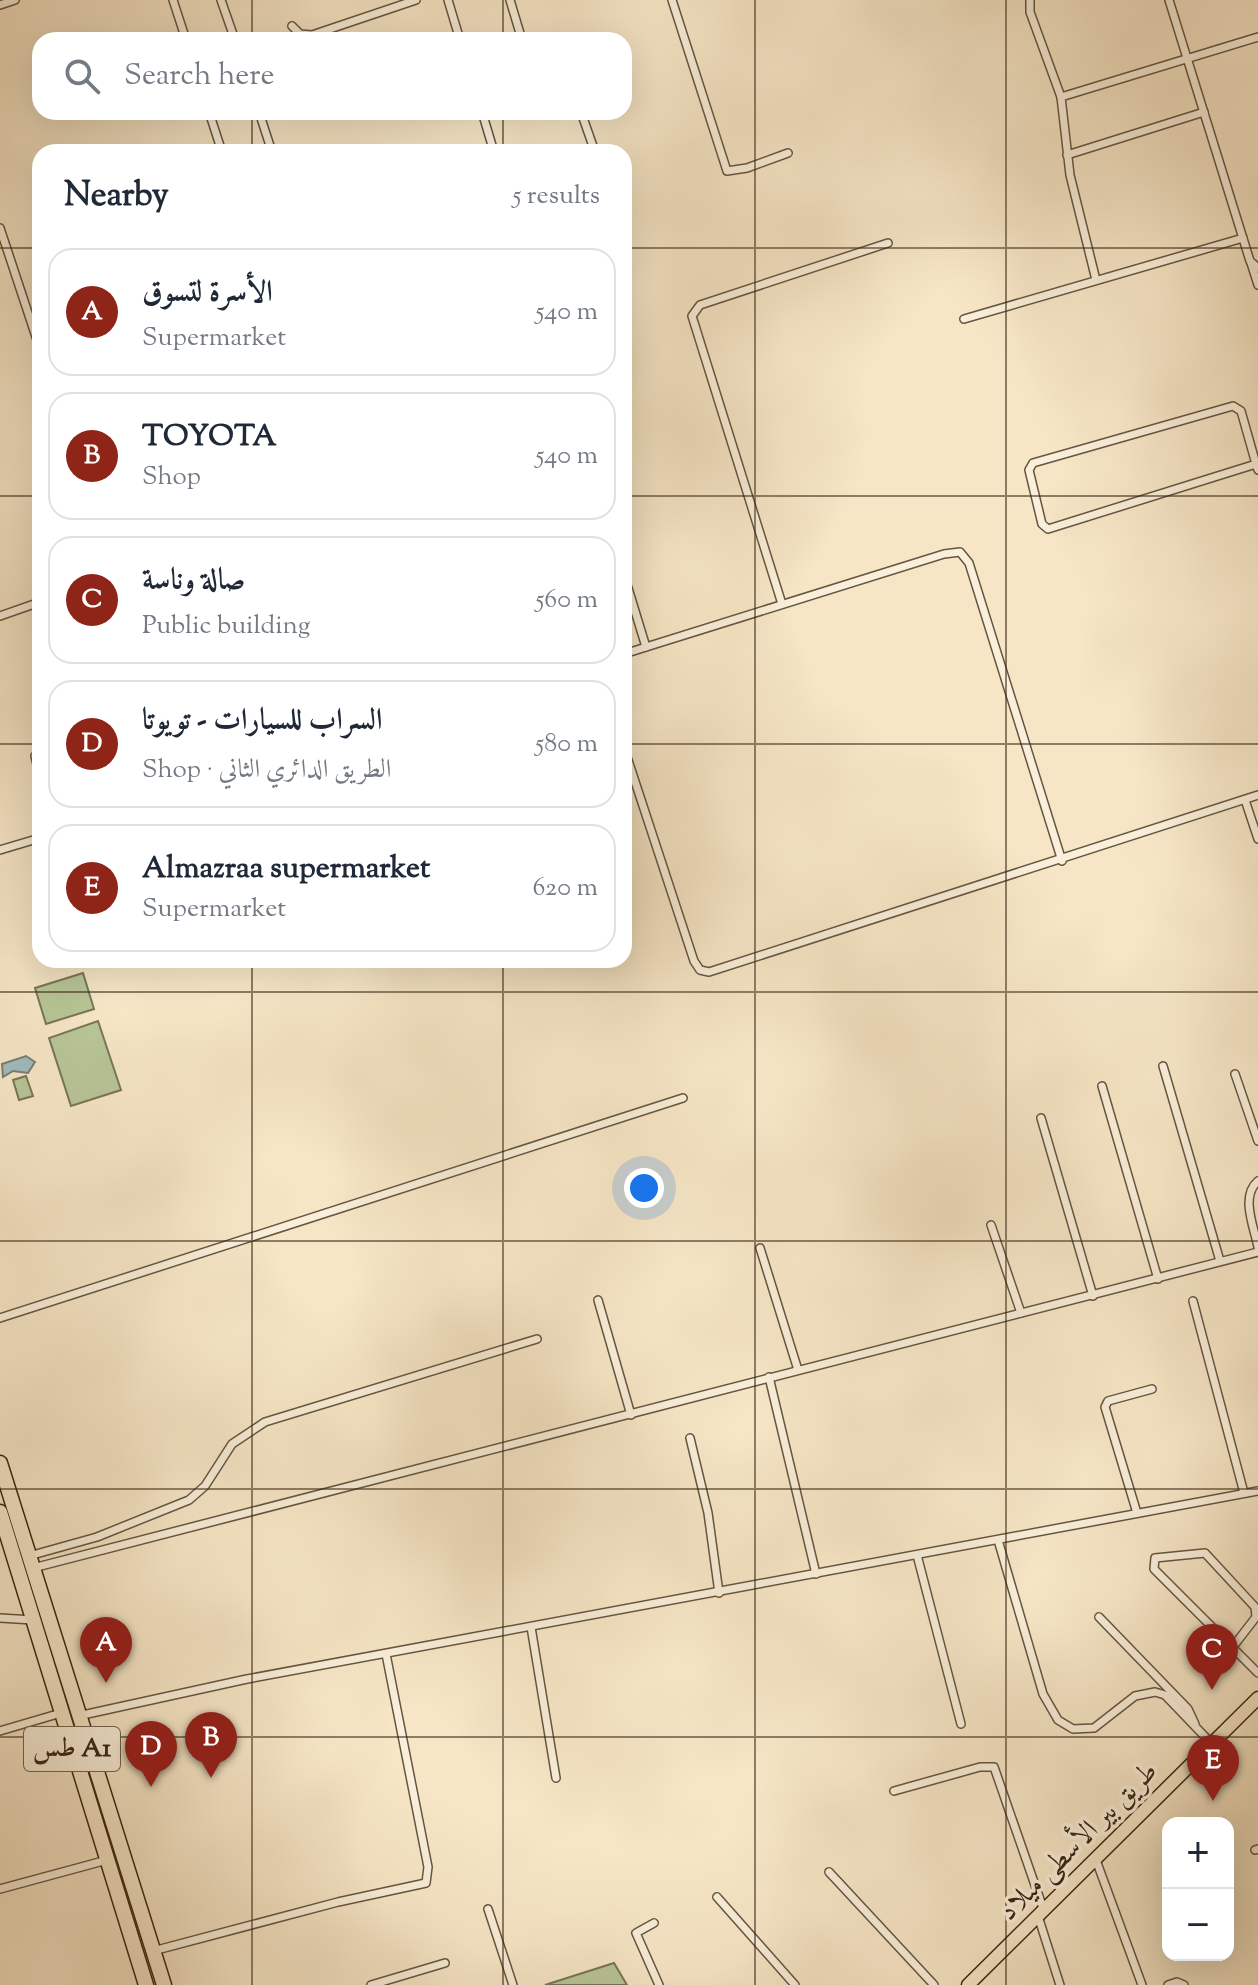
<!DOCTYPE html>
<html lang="en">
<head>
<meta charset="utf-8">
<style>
  :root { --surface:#fff; --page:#f2f2f3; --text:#1f2937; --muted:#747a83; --line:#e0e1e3; --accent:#8f2418 }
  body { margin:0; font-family:"Sorts Mill Goudy",Amiri,serif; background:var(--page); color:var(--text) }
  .controls { position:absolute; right:24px; bottom:24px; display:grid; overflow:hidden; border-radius:16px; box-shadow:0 8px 32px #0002 }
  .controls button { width:72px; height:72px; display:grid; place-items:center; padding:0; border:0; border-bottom:2px solid var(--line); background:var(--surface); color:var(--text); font:40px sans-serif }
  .you { position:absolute; left:644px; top:1188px; width:28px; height:28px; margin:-20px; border:6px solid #fff; border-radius:50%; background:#1a73e8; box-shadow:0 0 0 12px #1a73e833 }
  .badge { display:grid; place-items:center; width:52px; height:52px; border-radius:50%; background:var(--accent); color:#fff; font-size:26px; font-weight:700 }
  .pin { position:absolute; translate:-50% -66px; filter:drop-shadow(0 2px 4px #0008) }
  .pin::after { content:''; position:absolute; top:42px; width:28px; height:24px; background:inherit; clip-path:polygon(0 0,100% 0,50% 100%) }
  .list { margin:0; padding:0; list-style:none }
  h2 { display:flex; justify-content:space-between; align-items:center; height:104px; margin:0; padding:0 32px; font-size:34px }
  h2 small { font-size:26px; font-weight:400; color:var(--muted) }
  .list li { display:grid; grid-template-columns:52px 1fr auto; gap:24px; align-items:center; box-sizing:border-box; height:128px; margin:0 16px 16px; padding:0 16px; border:2px solid var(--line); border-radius:24px }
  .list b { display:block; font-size:30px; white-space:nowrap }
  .list p { margin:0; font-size:26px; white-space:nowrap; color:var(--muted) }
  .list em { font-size:26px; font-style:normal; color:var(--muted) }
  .icon { flex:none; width:44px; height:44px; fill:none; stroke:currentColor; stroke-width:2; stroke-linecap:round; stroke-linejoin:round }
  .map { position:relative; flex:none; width:1258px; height:1985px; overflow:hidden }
  .search { position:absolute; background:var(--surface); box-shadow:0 8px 32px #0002; left:32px; top:32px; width:600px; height:88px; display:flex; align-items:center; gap:20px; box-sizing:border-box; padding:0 28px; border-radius:24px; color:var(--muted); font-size:30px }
  .panel { position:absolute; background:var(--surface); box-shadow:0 8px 32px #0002; left:32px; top:144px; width:600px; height:824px; border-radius:24px }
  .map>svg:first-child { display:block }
  .green { fill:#b8c698; stroke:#787656; stroke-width:2 }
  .water { fill:#a1bdbf; stroke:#77807a; stroke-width:2 }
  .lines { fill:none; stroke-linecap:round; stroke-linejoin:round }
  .street-casing { stroke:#675540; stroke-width:10 }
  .primary-casing { stroke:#372513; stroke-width:15 }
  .highway-casing { stroke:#372513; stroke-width:17 }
  .street { stroke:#f9efda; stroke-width:7 }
  .primary { stroke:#f6e6c6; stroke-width:12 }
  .highway { stroke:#f6e6c6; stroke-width:14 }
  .grid { fill:none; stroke:#372513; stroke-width:2; stroke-opacity:0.55 }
  .labels { text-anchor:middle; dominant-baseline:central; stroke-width:7; stroke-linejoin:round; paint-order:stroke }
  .shield { fill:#f9efda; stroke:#71624f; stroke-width:2 }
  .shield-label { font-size:26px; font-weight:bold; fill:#372513 }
  .street-label { font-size:28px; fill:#372513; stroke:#f9efda }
</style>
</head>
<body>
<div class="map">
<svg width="1258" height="1985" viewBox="0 0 1258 1985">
  <rect width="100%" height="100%" fill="#f6e6c6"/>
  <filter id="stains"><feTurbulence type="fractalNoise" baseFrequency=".0025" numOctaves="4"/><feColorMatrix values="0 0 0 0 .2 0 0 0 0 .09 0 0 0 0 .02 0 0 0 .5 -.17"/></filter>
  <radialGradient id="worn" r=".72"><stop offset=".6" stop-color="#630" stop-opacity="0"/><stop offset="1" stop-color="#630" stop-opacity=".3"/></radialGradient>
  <g class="green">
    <polygon points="83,973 94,1009 46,1024 35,988"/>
    <polygon points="98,1021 121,1090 71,1106 49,1038"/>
    <polygon points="26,1076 33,1096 19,1100 13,1080"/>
    <polygon points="614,1963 627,1985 545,1985"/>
  </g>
  <polygon class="water" points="26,1056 35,1062 28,1073 13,1071 3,1077 2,1064"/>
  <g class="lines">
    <defs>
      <g id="street">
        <polyline points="173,0 186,40"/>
        <polyline points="221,0 235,40"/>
        <polyline points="448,0 460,40"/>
        <polyline points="510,0 522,40"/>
        <polyline points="672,0 727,171 747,168 788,153"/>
        <polyline points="1030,0 1030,12 1061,97"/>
        <polyline points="1169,0 1250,261 1258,268"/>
        <polyline points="0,5 15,0"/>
        <polyline points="292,26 300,34 312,35 416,0"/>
        <polyline points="209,112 222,152"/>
        <polyline points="259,112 272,152"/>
        <polyline points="482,112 494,152"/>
        <polyline points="581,112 595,152"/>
        <polyline points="1067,155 1204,112"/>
        <polyline points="0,228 40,349"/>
        <polyline points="1251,263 1258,285"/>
        <polyline points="1096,280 1070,175 1061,97 1258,37"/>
        <polyline points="964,319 1243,238"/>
        <polyline points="1258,463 1256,464 1048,529 1042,524 1029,470 1033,463 1233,406 1241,411 1256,464 1258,470"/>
        <polyline points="624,575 646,647 624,654"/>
        <polyline points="782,604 692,316 700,305 888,243"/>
        <polyline points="0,616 40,602"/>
        <polyline points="646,647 944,554 960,552 969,563 1062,861"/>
        <polyline points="624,748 694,961 700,970 709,972 1258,795"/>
        <polyline points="35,756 40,776"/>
        <polyline points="1245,800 1258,839"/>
        <polyline points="0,850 40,838"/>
        <polyline points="1163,1066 1220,1261"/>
        <polyline points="1235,1074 1258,1141"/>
        <polyline points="1102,1086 1158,1279"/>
        <polyline points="1041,1118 1093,1296"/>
        <path d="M1258 1181C1240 1196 1254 1227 1258 1247"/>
        <polyline points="991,1225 1021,1313"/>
        <polyline points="760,1248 798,1370"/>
        <polyline points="598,1300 631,1415"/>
        <polyline points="1193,1301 1244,1493"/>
        <polyline points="0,1318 683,1098"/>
        <polyline points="769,1377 816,1574"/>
        <polyline points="690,1438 708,1513 719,1593"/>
        <polyline points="1137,1513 1105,1407 1108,1401 1152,1389"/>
        <polyline points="998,1540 1043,1694 1058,1720 1073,1729 1094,1728 1135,1696 1155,1692 1165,1695 1212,1744"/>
        <polyline points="917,1555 961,1724"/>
        <polyline points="29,1556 97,1537 189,1500 205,1486 232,1444 265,1422 537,1339"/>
        <polyline points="33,1568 1258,1252"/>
        <polyline points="1099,1617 1188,1709 1195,1724"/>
        <polyline points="0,1618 33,1620"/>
        <polyline points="531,1627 556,1778"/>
        <polyline points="1232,1648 1256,1617 1255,1607 1205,1553 1155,1558 1154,1569 1258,1673"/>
        <polyline points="78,1716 247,1679 1258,1491"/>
        <polyline points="0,1731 61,1713"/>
        <polyline points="894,1791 980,1767 994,1767 1044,1911"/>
        <polyline points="1255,1850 1258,1849"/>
        <polyline points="1096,1860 1142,1985"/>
        <polyline points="829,1872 934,1985"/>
        <polyline points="0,1889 107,1860"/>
        <polyline points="717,1897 795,1985"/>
        <polyline points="488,1909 513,1985"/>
        <polyline points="1038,1916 1060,1985"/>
        <polyline points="654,1923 636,1933 659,1985"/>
        <polyline points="153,1951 338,1902 426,1883 428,1867 386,1654"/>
        <polyline points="371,1985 445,1963"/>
        <polyline points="1168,1985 1177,1982 1184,1985"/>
      </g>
      <polyline id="primary" points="968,1985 1258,1698"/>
      <g id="highway">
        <polyline points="0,1463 164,1985"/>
        <polyline points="0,1512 146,1985"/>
      </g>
    </defs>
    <use href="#street" class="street-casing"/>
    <use href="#primary" class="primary-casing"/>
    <use href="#highway" class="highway-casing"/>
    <use href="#street" class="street"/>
    <use href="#primary" class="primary"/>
    <use href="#highway" class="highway"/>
  </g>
  <path class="grid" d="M252 0V40M503 0V40M755 0V1985M1006 0V1985M252 112V152M503 112V152M0 248H40M624 248H1258M0 496H40M624 496H1258M0 744H40M624 744H1258M252 960V1985M503 960V1985M0 992H1258M0 1241H1258M0 1489H1258M0 1737H1258"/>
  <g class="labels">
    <rect class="shield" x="24" y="1727" width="96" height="44" rx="6"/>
    <g class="shield-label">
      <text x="72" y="1749">طس A1</text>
    </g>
    <g class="street-label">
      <text transform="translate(1079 1842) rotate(-45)">طريق بير الأسطى ميلاد</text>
    </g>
  </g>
  <rect width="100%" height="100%" filter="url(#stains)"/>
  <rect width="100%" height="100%" fill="url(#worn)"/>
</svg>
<div class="controls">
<button>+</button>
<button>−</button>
</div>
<div class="you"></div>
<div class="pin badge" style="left:106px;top:1683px">A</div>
<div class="pin badge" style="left:211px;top:1778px">B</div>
<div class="pin badge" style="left:1212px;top:1690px">C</div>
<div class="pin badge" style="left:151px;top:1787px">D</div>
<div class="pin badge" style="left:1213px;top:1801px">E</div>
<div class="search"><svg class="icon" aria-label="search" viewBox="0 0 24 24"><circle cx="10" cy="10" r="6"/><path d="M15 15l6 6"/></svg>Search here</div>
<section class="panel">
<h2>Nearby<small>5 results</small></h2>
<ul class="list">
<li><span class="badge">A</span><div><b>الأسرة لتسوق</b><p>Supermarket</p></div><em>540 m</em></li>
<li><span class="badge">B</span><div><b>TOYOTA</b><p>Shop</p></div><em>540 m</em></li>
<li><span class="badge">C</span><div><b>صالة وناسة</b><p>Public building</p></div><em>560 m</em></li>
<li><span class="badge">D</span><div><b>السراب للسيارات - تويوتا</b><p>Shop · الطريق الدائري الثاني</p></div><em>580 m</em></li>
<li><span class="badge">E</span><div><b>Almazraa supermarket</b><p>Supermarket</p></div><em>620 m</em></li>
</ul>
</section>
</div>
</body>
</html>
